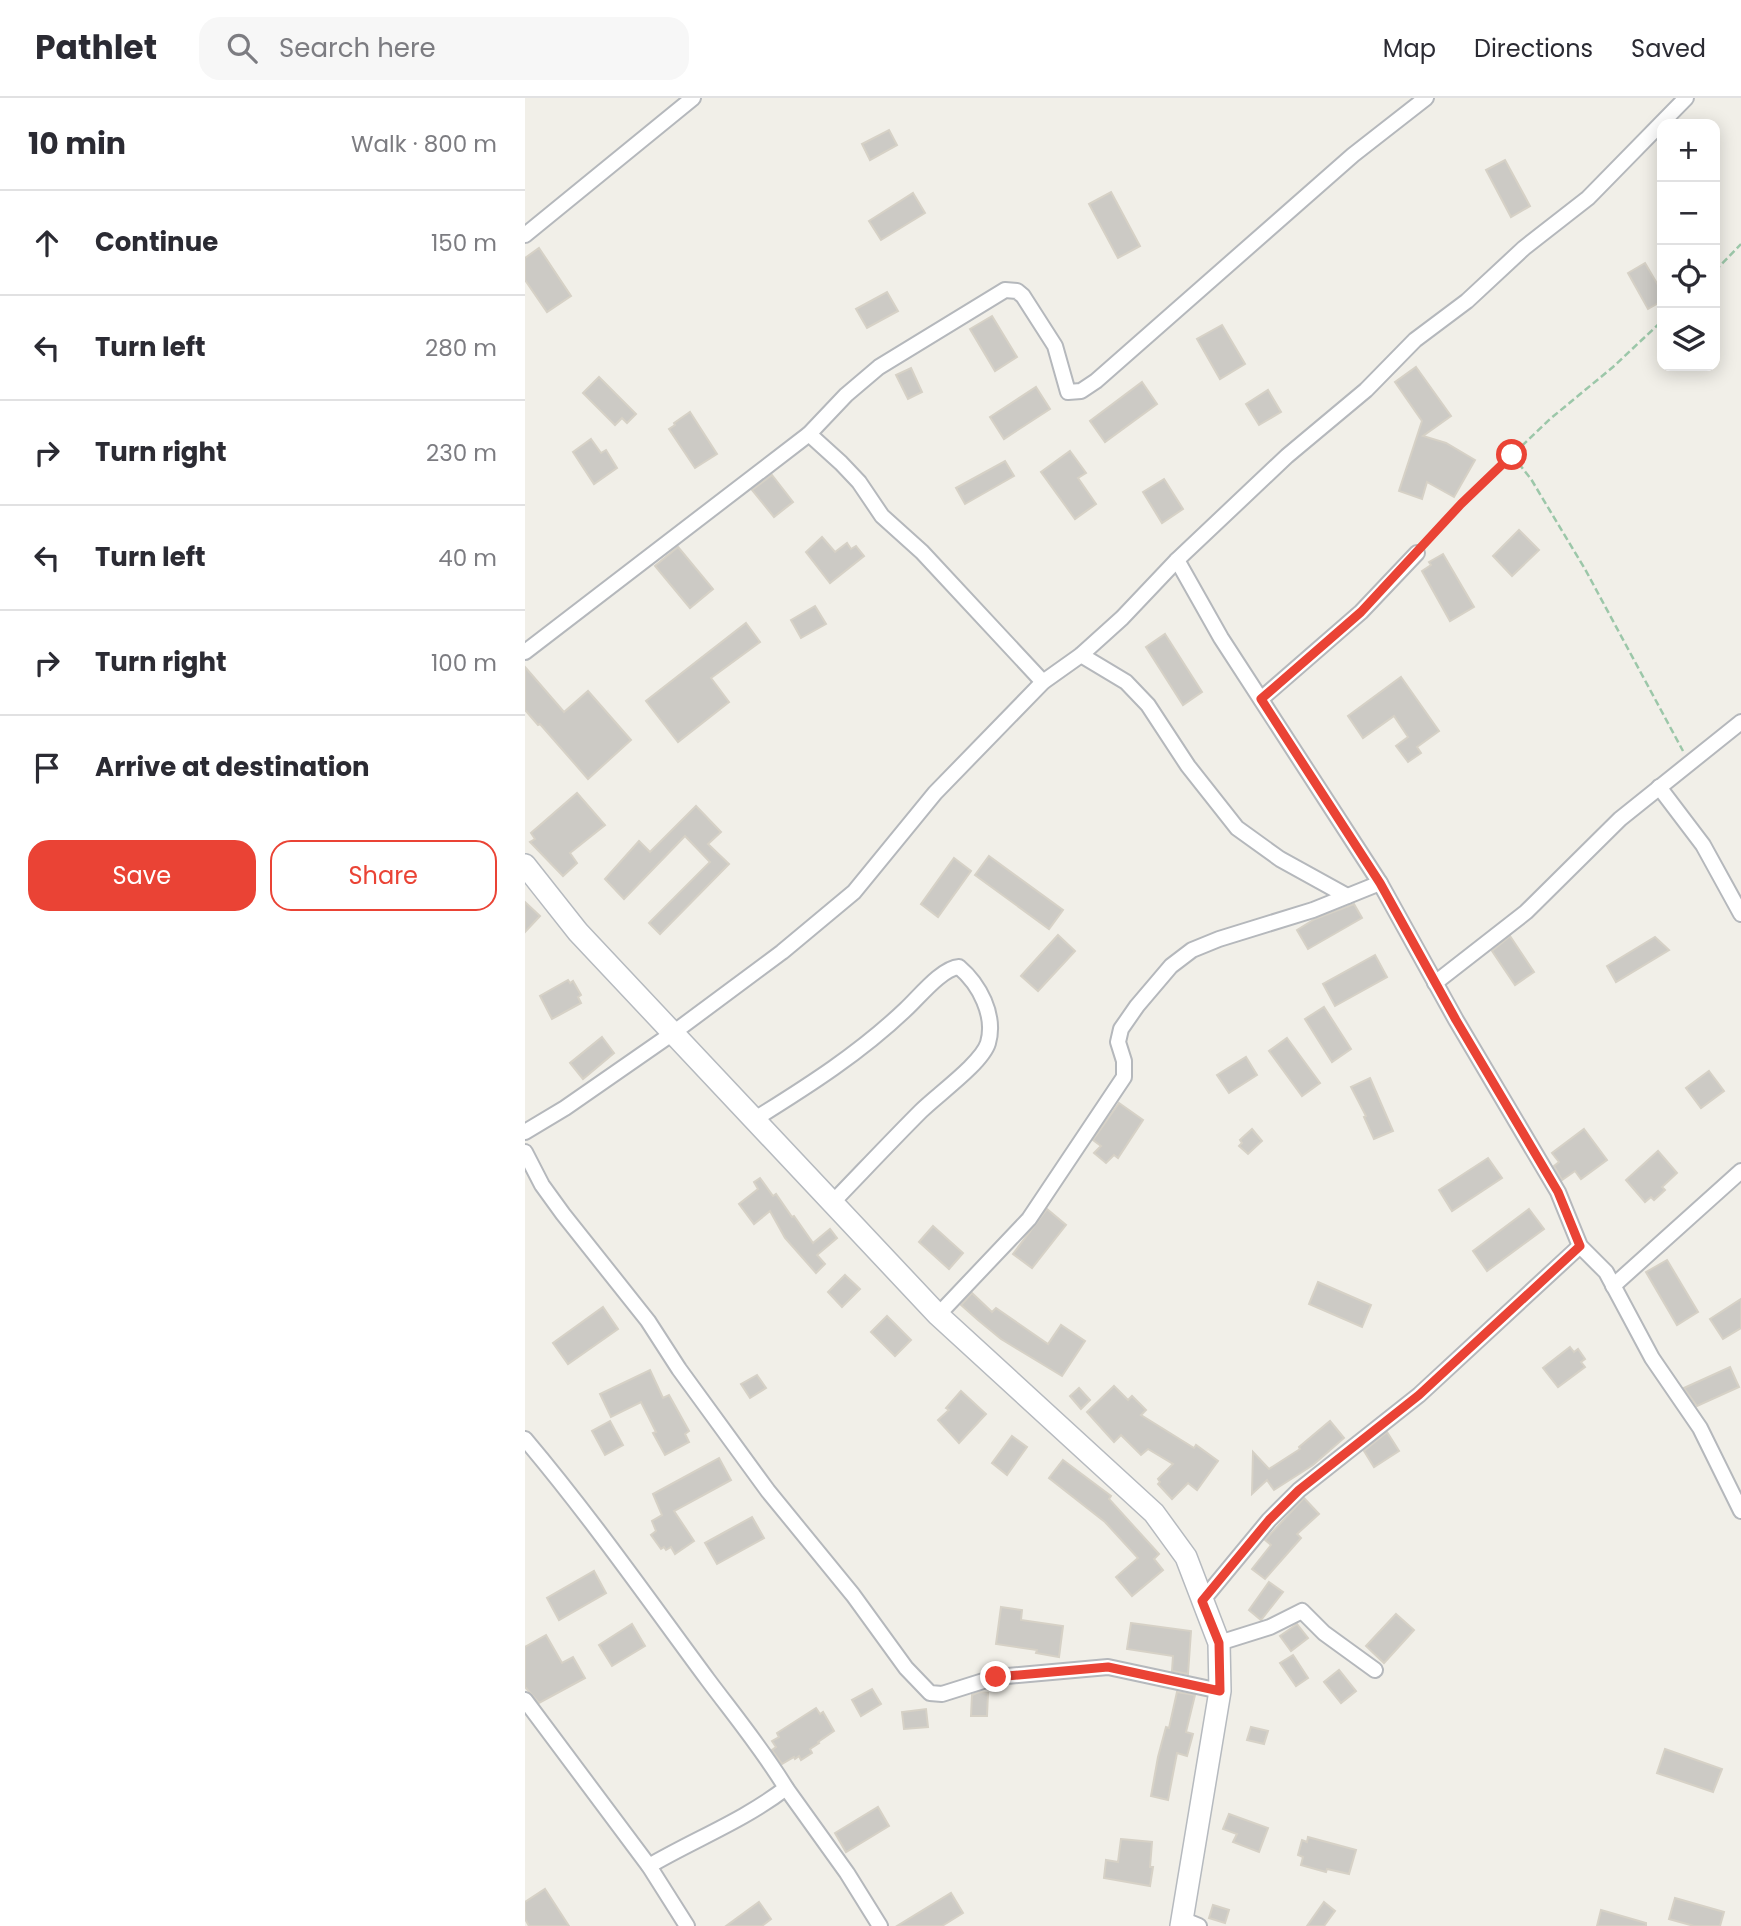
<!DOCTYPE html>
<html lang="en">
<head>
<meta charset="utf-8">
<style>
  :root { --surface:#fff; --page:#f7f7f7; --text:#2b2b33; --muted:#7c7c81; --line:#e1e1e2; --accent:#ea4335 }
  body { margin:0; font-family:Poppins,sans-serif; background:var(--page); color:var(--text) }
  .controls { position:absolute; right:21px; top:21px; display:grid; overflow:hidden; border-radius:14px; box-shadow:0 4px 18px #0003 }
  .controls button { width:63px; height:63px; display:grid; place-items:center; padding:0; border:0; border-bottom:2px solid var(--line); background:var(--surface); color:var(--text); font:35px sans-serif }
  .stop { position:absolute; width:21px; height:21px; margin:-16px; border:5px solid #ea4335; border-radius:50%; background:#fff }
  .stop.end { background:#ea4335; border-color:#fff; box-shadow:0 2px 7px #0008 }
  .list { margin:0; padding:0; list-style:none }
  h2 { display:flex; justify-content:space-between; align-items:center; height:91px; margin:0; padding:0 28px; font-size:30px }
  h2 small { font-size:23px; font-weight:400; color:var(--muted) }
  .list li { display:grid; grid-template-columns:46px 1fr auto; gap:21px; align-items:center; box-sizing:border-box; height:105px; padding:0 28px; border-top:2px solid var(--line) }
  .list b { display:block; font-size:26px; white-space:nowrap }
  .list em { font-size:23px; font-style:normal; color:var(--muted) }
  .actions { display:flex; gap:14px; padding:21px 28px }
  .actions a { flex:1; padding:16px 0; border:2px solid var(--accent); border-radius:21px; text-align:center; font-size:24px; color:var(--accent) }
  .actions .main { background:var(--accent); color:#fff }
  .icon { flex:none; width:38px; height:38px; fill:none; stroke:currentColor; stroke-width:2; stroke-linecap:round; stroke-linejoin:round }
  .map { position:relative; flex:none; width:1216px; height:1828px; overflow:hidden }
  header { display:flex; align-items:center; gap:42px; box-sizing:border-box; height:98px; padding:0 35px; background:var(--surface); border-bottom:2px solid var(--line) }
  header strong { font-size:33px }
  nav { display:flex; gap:38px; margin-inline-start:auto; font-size:24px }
  .search { width:490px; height:63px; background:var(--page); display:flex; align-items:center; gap:18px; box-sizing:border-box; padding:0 24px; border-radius:21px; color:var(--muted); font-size:26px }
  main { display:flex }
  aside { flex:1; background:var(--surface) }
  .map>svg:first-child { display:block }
  .building { fill:#cccac5; stroke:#d6d1c6; stroke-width:2 }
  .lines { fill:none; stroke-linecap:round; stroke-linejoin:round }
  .street-casing { stroke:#b5b8bc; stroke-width:18 }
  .secondary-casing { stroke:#b6babf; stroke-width:24 }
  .path { stroke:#9cc7a9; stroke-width:2.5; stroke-dasharray:7 3.5; stroke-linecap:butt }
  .street { stroke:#fff; stroke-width:14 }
  .secondary { stroke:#fff; stroke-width:21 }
  .route { stroke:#ea4335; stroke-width:9 }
</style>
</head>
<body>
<header>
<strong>Pathlet</strong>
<div class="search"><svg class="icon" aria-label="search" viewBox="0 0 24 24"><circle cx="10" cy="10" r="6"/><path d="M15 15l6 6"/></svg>Search here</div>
<nav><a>Map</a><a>Directions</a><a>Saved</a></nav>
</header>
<main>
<aside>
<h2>10 min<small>Walk · 800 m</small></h2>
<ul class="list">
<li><svg class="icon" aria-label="ahead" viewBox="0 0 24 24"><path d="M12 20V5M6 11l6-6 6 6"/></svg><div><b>Continue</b></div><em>150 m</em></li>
<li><svg class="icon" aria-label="left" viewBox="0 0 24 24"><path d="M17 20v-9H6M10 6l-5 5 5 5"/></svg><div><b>Turn left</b></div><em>280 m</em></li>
<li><svg class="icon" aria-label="right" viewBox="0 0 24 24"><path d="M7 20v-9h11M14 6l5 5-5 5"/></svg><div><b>Turn right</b></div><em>230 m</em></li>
<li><svg class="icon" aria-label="left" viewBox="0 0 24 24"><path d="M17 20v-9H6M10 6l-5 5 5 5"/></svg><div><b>Turn left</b></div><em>40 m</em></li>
<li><svg class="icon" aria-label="right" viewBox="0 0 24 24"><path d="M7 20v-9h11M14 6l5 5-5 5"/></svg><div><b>Turn right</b></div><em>100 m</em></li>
<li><svg class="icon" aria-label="arrive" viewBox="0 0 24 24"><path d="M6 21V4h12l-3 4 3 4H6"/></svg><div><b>Arrive at destination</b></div></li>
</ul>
<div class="actions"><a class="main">Save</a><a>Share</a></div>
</aside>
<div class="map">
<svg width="1216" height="1828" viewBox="0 0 1216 1828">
  <rect width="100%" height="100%" fill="#f1efe8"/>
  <g class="building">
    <polygon points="364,32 372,47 345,62 337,46"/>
    <polygon points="980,62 1005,108 986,119 961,72"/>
    <polygon points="586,94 615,148 593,160 564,106"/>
    <polygon points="388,95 400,115 356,142 344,123"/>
    <polygon points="14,150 46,198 22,214 0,182 0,160"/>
    <polygon points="1120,165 1137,194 1137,203 1123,211 1103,175"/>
    <polygon points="362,194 373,213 342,230 331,211"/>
    <polygon points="467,218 492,259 470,273 445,231"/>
    <polygon points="697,227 720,266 695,281 672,241"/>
    <polygon points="891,269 926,318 898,338 921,345 950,362 929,399 902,384 897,401 874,393 897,323 870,284"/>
    <polygon points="386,270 397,294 383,301 371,277"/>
    <polygon points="74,279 111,316 102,325 97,320 90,327 58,295"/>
    <polygon points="617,284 632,306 580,344 565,323"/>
    <polygon points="511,289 525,311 479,341 465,319"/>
    <polygon points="743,292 756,314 734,327 721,306"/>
    <polygon points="165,314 192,356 170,370 144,331 150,327 149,325"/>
    <polygon points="66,341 76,355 81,352 92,370 69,386 48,354"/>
    <polygon points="545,353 561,375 553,380 571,406 550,421 516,374"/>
    <polygon points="480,363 489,378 440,406 431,390"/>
    <polygon points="247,377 268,404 249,419 227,392"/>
    <polygon points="639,381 658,411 637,425 618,394"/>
    <polygon points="994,432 1014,452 987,478 968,458"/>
    <polygon points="297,439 310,454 322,445 326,451 331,448 339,458 305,485 281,454"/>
    <polygon points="153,449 188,491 165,510 130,468"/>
    <polygon points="918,456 949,509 925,523 897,473 906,467 904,464"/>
    <polygon points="290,508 301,526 276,540 266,522"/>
    <polygon points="221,525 235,544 186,580 204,604 153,644 121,603"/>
    <polygon points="640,536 677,594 658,607 621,549"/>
    <polygon points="0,569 39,614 63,593 106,642 63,681 15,626 13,627 0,612"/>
    <polygon points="876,579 914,633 892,649 896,655 883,664 871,648 883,639 869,618 838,640 823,618"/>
    <polygon points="52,695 80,727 45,755 52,765 38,778 5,744 10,741 6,735"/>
    <polygon points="171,708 196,734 183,746 204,766 135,836 124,825 185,764 160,738 99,801 80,781 114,743 125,754"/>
    <polygon points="464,758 538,812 524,831 450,777"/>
    <polygon points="429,760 446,773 413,819 396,806"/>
    <polygon points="0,804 15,818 0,834"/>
    <polygon points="829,806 837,820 783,851 772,832 790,821"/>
    <polygon points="533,837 550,853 513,893 496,878"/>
    <polygon points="985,838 1009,874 990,887 967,853"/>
    <polygon points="1130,839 1144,852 1091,884 1082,868"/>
    <polygon points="850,857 862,879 810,908 798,886"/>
    <polygon points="43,882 45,885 48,883 56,897 53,899 56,905 27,921 15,898"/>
    <polygon points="799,909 826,951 807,964 780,921"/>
    <polygon points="77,939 89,955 58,981 45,965"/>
    <polygon points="762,940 795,985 777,998 744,953"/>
    <polygon points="721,959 732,977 704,995 692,977"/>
    <polygon points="1184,973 1199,993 1176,1010 1161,990"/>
    <polygon points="845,980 868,1033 849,1041 839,1019 841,1018 826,989"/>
    <polygon points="594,1005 618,1022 593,1060 589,1057 581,1065 569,1055 576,1048 568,1042"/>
    <polygon points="727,1031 737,1043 723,1056 714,1048 717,1045 715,1042"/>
    <polygon points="1059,1031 1082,1062 1056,1081 1050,1073 1037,1082 1029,1068 1034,1064 1027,1055"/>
    <polygon points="1133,1053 1152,1075 1137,1089 1140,1092 1129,1102 1126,1099 1120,1104 1101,1082"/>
    <polygon points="963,1060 977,1080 927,1113 914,1092"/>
    <polygon points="235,1080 248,1098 251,1096 267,1119 269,1118 288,1145 305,1131 312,1140 292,1157 300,1166 291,1175 260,1140 245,1113 229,1126 214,1106 233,1091 229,1084"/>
    <polygon points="522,1111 541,1127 507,1170 488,1156"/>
    <polygon points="1004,1111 1019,1131 962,1173 948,1153"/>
    <polygon points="408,1128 438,1155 424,1171 394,1144"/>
    <polygon points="1142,1162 1173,1214 1152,1227 1121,1174"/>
    <polygon points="320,1177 335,1191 317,1209 303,1194"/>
    <polygon points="793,1184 846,1207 837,1229 784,1206"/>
    <polygon points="447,1195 467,1214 471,1210 523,1246 536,1227 560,1243 537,1278 476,1241 453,1222 436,1207"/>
    <polygon points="1216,1201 1216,1230 1198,1241 1185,1221"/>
    <polygon points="78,1209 93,1231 43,1266 28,1245"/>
    <polygon points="362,1218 386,1242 370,1258 346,1234"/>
    <polygon points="1045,1249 1049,1254 1053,1251 1060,1261 1056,1264 1060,1269 1033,1289 1018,1270"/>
    <polygon points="1205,1269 1214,1289 1172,1308 1159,1290"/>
    <polygon points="125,1272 138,1300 144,1297 164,1333 160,1336 164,1344 140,1357 128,1335 131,1334 116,1304 86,1319 75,1296"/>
    <polygon points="232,1277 241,1290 225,1300 216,1286"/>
    <polygon points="589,1288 603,1302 607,1298 621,1312 616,1317 669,1350 671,1347 693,1363 672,1392 663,1385 647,1401 633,1386 635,1384 633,1381 648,1366 623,1351 616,1357 596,1337 589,1344 562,1314"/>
    <polygon points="554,1290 565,1302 556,1311 545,1298"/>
    <polygon points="436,1293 461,1316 434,1345 413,1322 424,1312 421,1310"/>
    <polygon points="85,1323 98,1347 80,1357 67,1333"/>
    <polygon points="805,1323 819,1340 788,1367 749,1392 742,1382 727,1396 728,1354 744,1371 775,1351 774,1349"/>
    <polygon points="862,1334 874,1353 849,1369 839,1353"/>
    <polygon points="487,1338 502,1349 482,1377 467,1365"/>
    <polygon points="194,1360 206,1382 149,1413 169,1443 150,1456 146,1449 141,1452 139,1449 136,1451 126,1437 131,1433 127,1423 137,1417 128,1396"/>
    <polygon points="538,1362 586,1398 584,1401 634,1456 629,1461 638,1472 607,1498 591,1479 613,1460 580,1424 524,1380"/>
    <polygon points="779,1400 794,1416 772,1436 776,1440 740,1481 727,1471 746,1447 740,1442"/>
    <polygon points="227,1419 239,1440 192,1466 180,1445"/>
    <polygon points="69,1473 81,1495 34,1522 22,1500"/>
    <polygon points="744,1484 758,1494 736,1522 724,1512"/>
    <polygon points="476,1509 497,1512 496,1522 538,1528 534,1559 511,1555 512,1552 471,1546"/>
    <polygon points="871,1516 889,1532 859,1565 841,1548"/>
    <polygon points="606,1525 666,1533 663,1576 647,1573 648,1558 602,1551"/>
    <polygon points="107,1526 120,1548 87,1568 74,1547"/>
    <polygon points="772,1526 783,1540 766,1553 755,1538"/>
    <polygon points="21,1537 37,1565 48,1559 60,1580 14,1605 0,1589 0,1549"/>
    <polygon points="768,1557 783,1580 771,1588 755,1565"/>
    <polygon points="814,1572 831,1593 816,1605 799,1584"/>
    <polygon points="347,1591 356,1606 336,1618 327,1602"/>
    <polygon points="454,1594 463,1595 462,1618 446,1618 447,1597"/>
    <polygon points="652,1594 670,1597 661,1634 668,1636 662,1658 652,1655 643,1702 626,1698 633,1659 641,1629 644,1630"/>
    <polygon points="291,1610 295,1616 298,1614 309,1633 293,1644 294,1645 285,1651 287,1655 276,1662 274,1658 270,1661 269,1659 257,1666 247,1652 251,1649 247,1643 254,1639 252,1635"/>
    <polygon points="401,1611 403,1629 379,1631 377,1614"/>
    <polygon points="726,1629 743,1633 739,1646 722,1642"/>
    <polygon points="1140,1651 1197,1671 1188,1694 1132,1675"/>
    <polygon points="353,1709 364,1728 321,1754 310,1735"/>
    <polygon points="704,1716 743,1730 734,1754 708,1744 712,1736 698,1731"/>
    <polygon points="783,1739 831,1752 824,1776 802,1771 801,1774 776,1767 778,1759 773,1757 777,1742 782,1744"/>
    <polygon points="596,1741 627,1744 625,1769 628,1769 625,1788 579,1780 581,1762 593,1764"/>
    <polygon points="20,1791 44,1828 4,1828 0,1821 0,1804"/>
    <polygon points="426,1795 438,1815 417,1828 372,1828"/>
    <polygon points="1150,1800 1199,1814 1195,1828 1169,1828 1144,1821"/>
    <polygon points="234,1804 246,1821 237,1828 201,1828"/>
    <polygon points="799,1804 810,1813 799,1828 782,1828"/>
    <polygon points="688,1807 704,1812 700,1825 684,1820"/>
    <polygon points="1076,1812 1121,1825 1121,1828 1072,1828"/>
  </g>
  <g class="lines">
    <defs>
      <g id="street">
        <polyline points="0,137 168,0"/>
        <polyline points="284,336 316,365 334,384 357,418 397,454 518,584"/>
        <polyline points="652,462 696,540 855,785 931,922 1033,1094 1055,1148 1081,1174 1127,1260 1175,1330 1216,1413"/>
        <polyline points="0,554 284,336 321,297 354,269 480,192 492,193 498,198 530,248 543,294 556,293 571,283 828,57 901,0"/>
        <polyline points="556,557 601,584 623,607 663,668 712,730 755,761 822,798"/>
        <polyline points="736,601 836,514 892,455"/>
        <polyline points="1134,689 1178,747 1216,816"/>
        <polyline points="910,885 1001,814 1095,721 1216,624"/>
        <path d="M230 1021C283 988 335 955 381 911 394 899 417 870 434 869 454 886 471 917 463 945 457 965 412 997 396 1013 366 1043 337 1074 307 1105"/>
        <polyline points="0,1034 40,1010 148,935 257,854 329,794 410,695 518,584 556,557 597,520 652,462 762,358 841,292 890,242 942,203 999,150 1063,100 1161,0"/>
        <polyline points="0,1054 17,1087 38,1116 123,1223 154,1271 243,1393 328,1497 381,1570 405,1595 417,1596 471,1579 583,1569 695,1593"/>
        <polyline points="1088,1188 1216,1073"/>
        <polyline points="413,1217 504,1121 599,979 599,963 593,944 596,931 612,908 646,868 667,852 694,841 788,812 855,785"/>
        <path d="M0 1341C65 1418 123 1501 183 1582 210 1618 238 1652 261 1690 218 1723 170 1741 124 1768"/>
        <polyline points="677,1503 744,1422 774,1392 894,1297 1055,1148"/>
        <polyline points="694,1545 745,1529 777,1513 799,1535 850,1572"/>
        <polyline points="0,1602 124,1768 162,1828"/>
        <polyline points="261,1690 322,1775 355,1828"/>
        <polyline points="657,1821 674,1828"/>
      </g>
      <polyline id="secondary" points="0,767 53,834 413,1217 629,1415 661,1459 694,1545 695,1593 656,1828"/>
    </defs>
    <use href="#street" class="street-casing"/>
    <use href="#secondary" class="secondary-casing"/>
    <g class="path">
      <polyline points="1190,173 1216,146"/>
      <polyline points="987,357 1006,381 1060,471 1158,653"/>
      <polyline points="901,445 936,406 1025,321 1088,269 1137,223"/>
    </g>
    <use href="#street" class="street"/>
    <use href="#secondary" class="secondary"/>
  </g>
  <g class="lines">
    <polyline class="route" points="471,1579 583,1569 695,1593 694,1545 677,1503 744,1422 774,1392 894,1297 1055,1148 1033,1094 931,922 855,785 736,601 836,514 936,406 987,357"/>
  </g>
</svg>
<div class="controls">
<button>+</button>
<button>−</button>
<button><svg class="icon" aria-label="locate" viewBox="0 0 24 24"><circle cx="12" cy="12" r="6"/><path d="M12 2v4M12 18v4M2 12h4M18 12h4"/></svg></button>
<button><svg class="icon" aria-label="layers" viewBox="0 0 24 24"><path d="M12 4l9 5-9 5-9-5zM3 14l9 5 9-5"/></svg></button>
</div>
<div class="stop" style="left:987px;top:357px"></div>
<div class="stop end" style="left:471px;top:1579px"></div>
</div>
</main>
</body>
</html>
